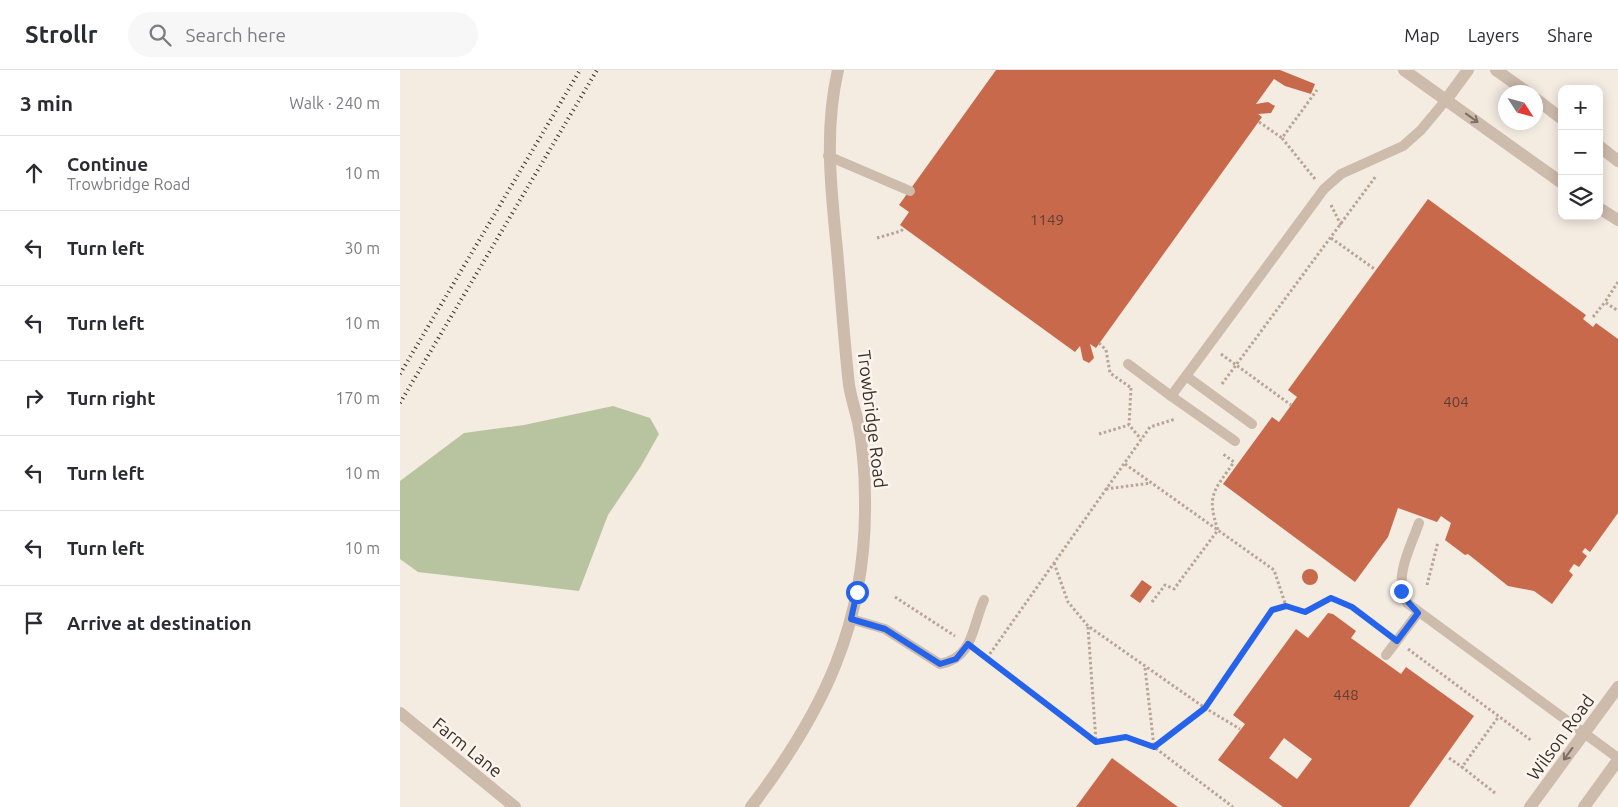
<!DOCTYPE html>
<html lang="en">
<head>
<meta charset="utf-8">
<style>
  :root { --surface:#fff; --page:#f7f7f7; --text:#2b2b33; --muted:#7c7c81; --line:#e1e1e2 }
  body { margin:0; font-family:Ubuntu,sans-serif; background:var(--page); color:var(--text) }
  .controls { position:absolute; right:15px; top:15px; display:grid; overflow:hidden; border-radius:10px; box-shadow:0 2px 12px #0003 }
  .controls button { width:45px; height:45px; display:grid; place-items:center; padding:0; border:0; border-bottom:1px solid var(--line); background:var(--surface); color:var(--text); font:25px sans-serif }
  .compass { position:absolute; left:1098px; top:15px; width:45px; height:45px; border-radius:50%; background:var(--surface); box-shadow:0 2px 12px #0003; rotate:126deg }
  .stop { position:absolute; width:15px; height:15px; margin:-11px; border:4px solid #2563eb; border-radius:50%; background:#fff }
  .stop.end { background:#2563eb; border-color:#fff; box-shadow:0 1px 5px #0008 }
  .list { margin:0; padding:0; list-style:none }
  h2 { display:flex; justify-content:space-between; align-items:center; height:65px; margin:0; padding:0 20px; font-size:21px }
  h2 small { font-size:16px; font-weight:400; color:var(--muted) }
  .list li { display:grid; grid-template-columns:32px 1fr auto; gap:15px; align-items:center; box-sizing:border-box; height:75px; padding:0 20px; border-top:1px solid var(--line) }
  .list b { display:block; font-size:19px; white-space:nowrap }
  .list p { margin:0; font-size:16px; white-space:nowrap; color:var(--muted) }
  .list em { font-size:16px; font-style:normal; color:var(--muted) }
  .icon { flex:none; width:28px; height:28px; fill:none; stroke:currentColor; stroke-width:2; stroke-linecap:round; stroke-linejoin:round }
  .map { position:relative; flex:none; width:1218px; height:737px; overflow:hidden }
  header { display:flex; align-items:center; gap:30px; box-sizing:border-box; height:70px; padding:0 25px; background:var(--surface); border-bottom:1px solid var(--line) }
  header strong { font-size:24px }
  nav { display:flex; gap:28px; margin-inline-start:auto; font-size:18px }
  .search { width:350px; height:45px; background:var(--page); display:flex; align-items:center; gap:12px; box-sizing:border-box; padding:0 18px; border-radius:28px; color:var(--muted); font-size:19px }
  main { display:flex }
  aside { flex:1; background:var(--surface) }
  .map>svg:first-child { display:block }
  .green { fill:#b8c4a0 }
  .building { fill:#c8694b; fill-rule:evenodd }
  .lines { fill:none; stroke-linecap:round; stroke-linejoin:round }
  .path { stroke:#b9a596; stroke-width:3; stroke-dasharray:2.5 2.5; stroke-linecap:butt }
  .service { stroke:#cdbbac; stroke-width:10 }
  .minor { stroke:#cdbbac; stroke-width:12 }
  .tertiary { stroke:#cdbbac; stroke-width:12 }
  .rail { stroke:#3b302b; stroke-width:4; stroke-dasharray:1 4; stroke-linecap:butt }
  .oneway { stroke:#7d6f65 }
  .route { stroke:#2563eb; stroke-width:6 }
  .labels { text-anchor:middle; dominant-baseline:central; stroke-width:5; stroke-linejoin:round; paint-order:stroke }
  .number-label { font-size:15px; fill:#5e3e33 }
  .street-label { font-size:18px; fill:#3b302b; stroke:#fbf5ee }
</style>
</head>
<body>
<header>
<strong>Strollr</strong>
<div class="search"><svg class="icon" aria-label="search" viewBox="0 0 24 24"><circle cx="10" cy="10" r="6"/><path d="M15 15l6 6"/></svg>Search here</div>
<nav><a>Map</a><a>Layers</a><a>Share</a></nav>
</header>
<main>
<aside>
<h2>3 min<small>Walk · 240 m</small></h2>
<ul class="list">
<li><svg class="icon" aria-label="ahead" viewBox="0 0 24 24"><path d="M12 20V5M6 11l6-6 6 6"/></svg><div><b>Continue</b><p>Trowbridge Road</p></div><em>10 m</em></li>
<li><svg class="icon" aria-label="left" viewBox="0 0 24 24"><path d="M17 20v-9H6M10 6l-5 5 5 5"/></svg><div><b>Turn left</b></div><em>30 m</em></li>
<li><svg class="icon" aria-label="left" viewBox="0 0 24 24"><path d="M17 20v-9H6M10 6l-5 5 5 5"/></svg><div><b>Turn left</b></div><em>10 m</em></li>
<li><svg class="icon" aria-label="right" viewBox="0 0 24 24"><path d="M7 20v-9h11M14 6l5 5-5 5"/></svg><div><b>Turn right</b></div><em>170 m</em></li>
<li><svg class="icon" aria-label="left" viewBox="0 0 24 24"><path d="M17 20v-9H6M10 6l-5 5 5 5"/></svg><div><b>Turn left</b></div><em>10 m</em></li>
<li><svg class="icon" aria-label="left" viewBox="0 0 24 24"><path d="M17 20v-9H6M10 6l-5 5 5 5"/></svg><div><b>Turn left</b></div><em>10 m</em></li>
<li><svg class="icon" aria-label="arrive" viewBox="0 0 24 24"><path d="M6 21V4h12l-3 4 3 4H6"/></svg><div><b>Arrive at destination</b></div></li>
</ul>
</aside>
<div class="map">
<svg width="1218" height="737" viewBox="0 0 1218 737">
  <rect width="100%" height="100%" fill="#f4ebe1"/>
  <polygon class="green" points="213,336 250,348 259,364 241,396 208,445 179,521 18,502 0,489 0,411 64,363 124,355"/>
  <g class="building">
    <polygon points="596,0 880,0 915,14 911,24 885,16 874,9 856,34 868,32 875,36 871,43 858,44 862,47 696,278 690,274 694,288 689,293 683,290 680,276 675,282 500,155 509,142 499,135"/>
    <polygon points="1028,129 1186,245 1183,249 1193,257 1196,253 1218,269 1218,443 1190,482 1185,478 1182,482 1187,486 1179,497 1174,494 1169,501 1173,505 1152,534 1134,521 1108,516 1068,484 1065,485 1045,470 1051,453 1041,446 1037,452 998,438 988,467 955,512 823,414 872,347 879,352 897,327 888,320"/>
    <circle cx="910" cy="507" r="8"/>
    <polygon points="742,510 752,517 740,533 730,526"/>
    <path d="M928 543 933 544 956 561 951 568 1001 604 1006 597 1074 646 1009 737H883L818 690 845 654 833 645 896 559 908 568ZM884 668 912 689 897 709 869 688Z"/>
    <polygon points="712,688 778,737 676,737"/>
  </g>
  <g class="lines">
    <g class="path">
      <polyline points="859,52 882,68"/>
      <polyline points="915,109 882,68 917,20"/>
      <polyline points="931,135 941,155"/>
      <polyline points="477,168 501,161 504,158"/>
      <polyline points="931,168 976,200"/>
      <polyline points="1218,212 1205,232 1218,241"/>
      <polyline points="1193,247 1205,232"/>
      <polyline points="699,273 706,280 710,303 730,317"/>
      <polyline points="821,284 891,335"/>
      <polyline points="822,314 976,106"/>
      <polyline points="731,318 729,355 741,369"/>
      <polyline points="699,364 729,355"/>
      <polyline points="725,394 874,500 886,536"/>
      <polyline points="706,419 751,413"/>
      <polyline points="654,493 668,532 688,556 805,638 840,659"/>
      <polyline points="1027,515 1038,472"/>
      <polyline points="495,527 555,566"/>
      <path d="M752 532 765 515 774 519 818 460C806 425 814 421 834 392L823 384"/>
      <polyline points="688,557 696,672"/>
      <polyline points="1008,579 1132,671"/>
      <polyline points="579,582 696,672 726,667 754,677 833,737"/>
      <polyline points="587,588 750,357 775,349"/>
      <polyline points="745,598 754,677"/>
      <polyline points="754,677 805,638 872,540 886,536 905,542 931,528 952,537 985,562"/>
      <polyline points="1049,688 1062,697"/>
      <polyline points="1095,723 1062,697 1099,646"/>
    </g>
    <g class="service">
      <polyline points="428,86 510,121"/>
      <polyline points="728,294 771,326 786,306"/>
      <polyline points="771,326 835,371"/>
      <polyline points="852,354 786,306 924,119 941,104 1003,76 1021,60 1046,30"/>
      <path d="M1019 453C1010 479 993 507 1007 533L1218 688"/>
      <path d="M451 549 485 559 540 594C574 588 572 556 584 530"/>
      <polyline points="986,585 1018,543"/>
    </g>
    <path class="minor" d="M351 737C424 641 467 552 465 429 465 404 463 377 458 352 455 340 451 327 449 315 444 270 441 225 437 180 431 119 424 60 438 0"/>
    <g class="tertiary">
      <polyline points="1004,0 1162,113"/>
      <polyline points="1096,0 1127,22"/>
      <polyline points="1136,29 1162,49"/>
      <polyline points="1046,30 1068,0"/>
      <polyline points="1199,76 1218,91"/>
      <polyline points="1199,138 1218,150"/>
      <polyline points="0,643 115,737"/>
      <polyline points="1130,737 1218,617"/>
      <polyline points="1184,737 1218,690"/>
    </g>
    <g class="rail">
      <polyline points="0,304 180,0"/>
      <polyline points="0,333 197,0"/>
    </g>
  </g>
  <defs><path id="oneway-shaft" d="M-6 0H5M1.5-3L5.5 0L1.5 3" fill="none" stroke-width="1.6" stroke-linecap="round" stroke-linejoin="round" transform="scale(1.25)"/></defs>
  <g class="oneway">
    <use href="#oneway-shaft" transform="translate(1072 48) rotate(36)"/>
    <use href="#oneway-shaft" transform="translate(1168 684) rotate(126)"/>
  </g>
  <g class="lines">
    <polyline class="route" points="457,522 451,549 485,559 540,594 556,589 568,574 696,672 726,667 754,677 805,638 872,540 886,536 905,542 931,528 952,537 997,571 1018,543 1008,532 1001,521"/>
  </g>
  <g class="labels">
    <g class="number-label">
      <text x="647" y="149">1149</text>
      <text x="1056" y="331">404</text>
      <text x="946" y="624">448</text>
    </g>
    <g class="street-label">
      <text transform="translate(473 349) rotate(83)">Trowbridge Road</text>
      <text transform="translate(1160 667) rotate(-54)">Wilson Road</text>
      <text transform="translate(68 677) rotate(39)">Farm Lane</text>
    </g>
  </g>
</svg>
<div class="controls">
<button>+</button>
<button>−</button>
<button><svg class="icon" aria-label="layers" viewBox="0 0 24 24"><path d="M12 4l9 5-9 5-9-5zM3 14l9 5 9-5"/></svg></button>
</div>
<svg class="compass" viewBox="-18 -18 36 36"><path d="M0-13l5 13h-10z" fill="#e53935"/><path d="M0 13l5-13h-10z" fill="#7c7c81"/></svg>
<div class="stop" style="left:457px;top:522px"></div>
<div class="stop end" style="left:1001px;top:521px"></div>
</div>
</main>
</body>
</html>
